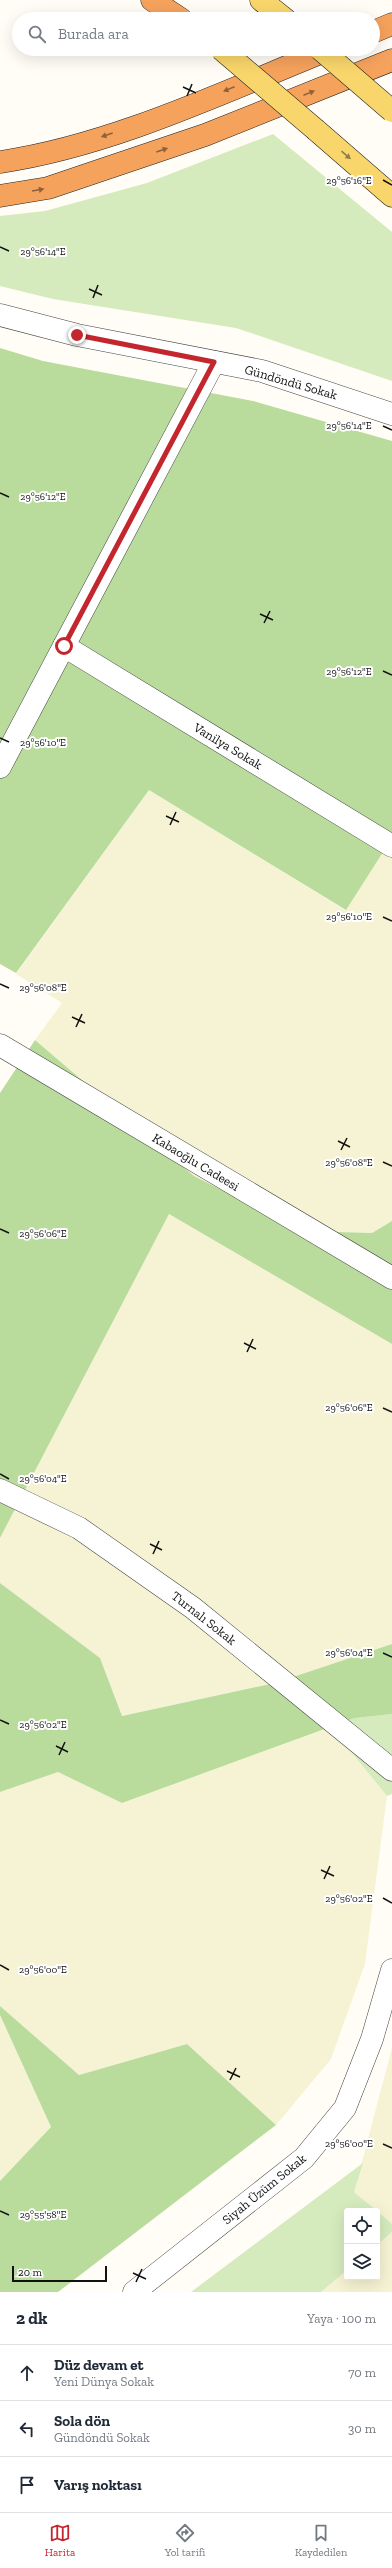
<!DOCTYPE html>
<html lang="tr">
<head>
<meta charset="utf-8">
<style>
  :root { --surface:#fff; --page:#f2f2f3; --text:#1f2937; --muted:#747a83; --line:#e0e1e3; --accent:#c4262e }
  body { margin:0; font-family:"Zilla Slab",serif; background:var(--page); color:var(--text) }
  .controls { position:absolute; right:12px; bottom:12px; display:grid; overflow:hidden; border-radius:4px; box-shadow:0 4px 16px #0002 }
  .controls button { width:36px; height:36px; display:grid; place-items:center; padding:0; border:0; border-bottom:1px solid var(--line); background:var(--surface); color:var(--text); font:20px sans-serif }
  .scale { position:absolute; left:12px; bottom:10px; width:95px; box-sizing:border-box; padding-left:4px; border:2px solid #111; border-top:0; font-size:11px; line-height:14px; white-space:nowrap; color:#111; -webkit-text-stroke:3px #fff; paint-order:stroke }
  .stop { position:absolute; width:12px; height:12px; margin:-9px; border:3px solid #c4262e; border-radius:50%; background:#fff }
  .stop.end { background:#c4262e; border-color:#fff; box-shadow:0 1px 4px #0008 }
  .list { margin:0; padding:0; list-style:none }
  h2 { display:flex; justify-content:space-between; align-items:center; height:52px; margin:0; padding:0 16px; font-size:17px }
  h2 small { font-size:13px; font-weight:400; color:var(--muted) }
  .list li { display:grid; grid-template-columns:26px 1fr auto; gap:12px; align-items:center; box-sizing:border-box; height:56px; padding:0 16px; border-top:1px solid var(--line) }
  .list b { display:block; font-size:15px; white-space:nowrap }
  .list p { margin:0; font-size:13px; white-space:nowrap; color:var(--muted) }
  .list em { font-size:13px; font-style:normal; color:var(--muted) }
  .icon { flex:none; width:22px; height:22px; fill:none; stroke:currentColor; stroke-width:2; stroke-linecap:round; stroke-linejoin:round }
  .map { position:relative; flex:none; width:392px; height:2292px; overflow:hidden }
  .search { position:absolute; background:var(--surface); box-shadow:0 4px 16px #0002; left:12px; right:12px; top:12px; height:44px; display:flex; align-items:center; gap:10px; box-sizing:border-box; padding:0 14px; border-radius:22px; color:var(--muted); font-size:15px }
  .sheet { height:220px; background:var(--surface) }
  nav { display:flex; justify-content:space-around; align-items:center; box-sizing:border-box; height:56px; border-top:1px solid var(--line); background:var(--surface); font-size:11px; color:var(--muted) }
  nav a { display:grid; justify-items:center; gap:2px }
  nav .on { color:var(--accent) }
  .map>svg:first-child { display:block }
  .farmland { fill:#f6f3d4 }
  .green { fill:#d5ebbd }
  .forest { fill:#b9dc9c }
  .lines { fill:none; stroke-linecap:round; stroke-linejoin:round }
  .street-casing { stroke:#444; stroke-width:23 }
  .primary-casing { stroke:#222; stroke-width:23 }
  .highway-casing { stroke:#222; stroke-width:23 }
  .street { stroke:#fff; stroke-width:22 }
  .primary { stroke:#f9d66b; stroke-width:22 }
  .highway { stroke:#f5a25d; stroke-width:22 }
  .primary-bridge-casing { stroke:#222; stroke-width:23; stroke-linecap:butt }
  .primary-bridge { stroke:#f9d66b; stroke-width:22 }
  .oneway { fill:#8e613b }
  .oneway2 { fill:#917d42 }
  .route { stroke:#c4262e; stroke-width:5 }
  .ticks { fill:none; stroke:#111; stroke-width:1.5 }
  .labels { text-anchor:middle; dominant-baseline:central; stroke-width:4; stroke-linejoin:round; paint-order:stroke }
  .street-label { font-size:13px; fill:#111; stroke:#fff }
  .ticks-label { font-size:10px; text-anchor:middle; fill:#111; stroke:#fff; stroke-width:4; stroke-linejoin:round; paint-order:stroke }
</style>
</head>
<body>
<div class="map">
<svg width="392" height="2292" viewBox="0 0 392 2292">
  <rect width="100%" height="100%" fill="#fffdf5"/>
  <g class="farmland">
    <polygon points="149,790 345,910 392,838 392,1221 372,1233 303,1231 194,1176 35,1040 62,1003 16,974"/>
    <polygon points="169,1214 392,1344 392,1644 275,1683 122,1716 100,1658 0,1583 0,1538"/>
    <polygon points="331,1727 387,1796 365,1964 331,2059 276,2125 187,2044 79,2075 0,2006 0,1792 58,1772 122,1803"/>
    <polygon points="0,2015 51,2127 0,2181"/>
    <polygon points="392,2048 392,2224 354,2192"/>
    <polygon points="392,2232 392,2292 321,2292 347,2270 347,2277 377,2277 377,2245"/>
  </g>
  <g class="green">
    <polygon points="273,134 392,232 392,381 236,328 53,299 0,286 0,216 45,211 147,183"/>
    <polygon points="392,1714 392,1794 387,1796 331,1727 355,1718"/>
    <polygon points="363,2163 354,2192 377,2211 347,2211 347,2270 321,2292 191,2292"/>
    <polygon points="377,2211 392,2224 392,2232 377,2245"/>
  </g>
  <g class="forest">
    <polygon points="0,348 43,361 253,401 392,441 392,838 346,910 149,790 16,973 0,964"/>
    <polygon points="35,1040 194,1176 303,1231 372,1233 392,1221 392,1344 169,1214 0,1538 0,1093"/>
    <polygon points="0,1583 100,1658 122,1716 275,1683 392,1644 392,1714 355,1718 122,1803 58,1772 0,1792"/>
    <polygon points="0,2006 79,2075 187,2044 276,2125 58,2292 0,2292 0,2181 51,2127 0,2015"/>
  </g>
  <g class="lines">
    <defs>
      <g id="street">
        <polyline points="0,315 77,335 262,371 392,414"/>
        <polyline points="64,646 392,846"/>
        <polyline points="0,767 214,362"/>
        <polyline points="0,1045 392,1278"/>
        <polyline points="0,1490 79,1528 193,1608 392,1770"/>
        <polyline points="134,2292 304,2158 345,2108 372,2039 392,1970"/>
      </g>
      <g id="primary">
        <polyline points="261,0 285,19"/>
        <polyline points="316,130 392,196"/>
      </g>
      <g id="highway">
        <polyline points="152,0 181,19"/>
        <polyline points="373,32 392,24"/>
        <path d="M0 162C111 146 226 91 330 49"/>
        <polyline points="0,196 48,188 205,135 392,60"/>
      </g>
    </defs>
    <use href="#street" class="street-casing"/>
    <use href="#primary" class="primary-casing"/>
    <use href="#highway" class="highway-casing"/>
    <use href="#street" class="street"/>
    <use href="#primary" class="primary"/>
    <use href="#highway" class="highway"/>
    <defs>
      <g id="primary-bridge">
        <polyline points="221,49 316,130"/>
        <polyline points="320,49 392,111"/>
      </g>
    </defs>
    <use href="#primary-bridge" class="primary-bridge-casing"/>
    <use href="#primary-bridge" class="primary-bridge"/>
  </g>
  <defs><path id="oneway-solid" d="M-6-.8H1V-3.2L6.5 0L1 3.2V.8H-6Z"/></defs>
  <g class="oneway">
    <use href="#oneway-solid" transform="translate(229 89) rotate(158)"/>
    <use href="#oneway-solid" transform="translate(309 93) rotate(-22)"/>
    <use href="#oneway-solid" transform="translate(107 135) rotate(161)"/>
    <use href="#oneway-solid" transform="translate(162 150) rotate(-19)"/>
    <use href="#oneway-solid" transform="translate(38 190) rotate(-10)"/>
  </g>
  <use class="oneway2" href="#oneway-solid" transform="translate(346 155) rotate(41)"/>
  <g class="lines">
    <polyline class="route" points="64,646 214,362 77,335"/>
  </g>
  <path class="ticks" d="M183 87 196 93M187 96 192 84M383 180 392 185M0 247 9 251M89 289 102 295M93 298 98 285M383 426 392 430M0 493 9 497M260 614 273 620M264 623 270 611M383 671 392 675M0 738 9 742M166 816 179 822M170 825 176 812M383 917 392 921M0 984 9 988M72 1017 85 1023M76 1027 82 1014M338 1141 350 1147M341 1150 347 1138M383 1162 392 1166M0 1229 9 1233M244 1343 256 1349M247 1352 253 1339M383 1408 392 1412M0 1474 9 1479M150 1544 162 1550M153 1554 159 1541M383 1653 392 1657M0 1720 9 1724M56 1746 68 1752M59 1755 65 1742M321 1870 334 1876M324 1879 330 1866M383 1898 392 1903M0 1965 9 1970M227 2071 240 2077M230 2080 236 2068M383 2144 392 2148M0 2211 9 2215M133 2273 146 2279M136 2282 142 2269"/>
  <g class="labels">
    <g class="street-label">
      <text transform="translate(291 382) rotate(16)">Gündöndü Sokak</text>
      <text transform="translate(228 746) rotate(31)">Vanilya Sokak</text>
      <text transform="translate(196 1162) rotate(31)">Kabaoğlu Cadeesi</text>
      <text transform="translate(204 1618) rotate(38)">Turnalı Sokak</text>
      <text transform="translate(264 2189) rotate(-39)">Siyah Üzüm Sokak</text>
    </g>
  </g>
  <g class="ticks-label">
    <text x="349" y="184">29°56'16"E</text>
    <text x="43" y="255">29°56'14"E</text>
    <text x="349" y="429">29°56'14"E</text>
    <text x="43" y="500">29°56'12"E</text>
    <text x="349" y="675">29°56'12"E</text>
    <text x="43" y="746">29°56'10"E</text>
    <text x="349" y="920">29°56'10"E</text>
    <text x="43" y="991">29°56'08"E</text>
    <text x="349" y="1166">29°56'08"E</text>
    <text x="43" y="1237">29°56'06"E</text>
    <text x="349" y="1411">29°56'06"E</text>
    <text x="43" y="1482">29°56'04"E</text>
    <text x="349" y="1656">29°56'04"E</text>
    <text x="43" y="1728">29°56'02"E</text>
    <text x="349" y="1902">29°56'02"E</text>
    <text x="43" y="1973">29°56'00"E</text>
    <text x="349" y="2147">29°56'00"E</text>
    <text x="43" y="2218">29°55'58"E</text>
  </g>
</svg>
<div class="controls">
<button><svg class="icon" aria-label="locate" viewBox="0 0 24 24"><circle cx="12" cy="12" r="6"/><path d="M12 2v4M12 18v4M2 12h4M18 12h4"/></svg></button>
<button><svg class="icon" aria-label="layers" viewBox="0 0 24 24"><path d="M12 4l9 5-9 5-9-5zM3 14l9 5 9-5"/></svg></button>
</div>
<div class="scale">20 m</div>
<div class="stop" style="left:64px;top:646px"></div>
<div class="stop end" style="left:77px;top:335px"></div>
<div class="search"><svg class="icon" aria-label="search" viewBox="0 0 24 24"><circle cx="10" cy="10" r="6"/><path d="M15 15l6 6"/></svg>Burada ara</div>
</div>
<section class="sheet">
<h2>2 dk<small>Yaya · 100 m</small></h2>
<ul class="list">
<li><svg class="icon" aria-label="ahead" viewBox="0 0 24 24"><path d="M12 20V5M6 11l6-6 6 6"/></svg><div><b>Düz devam et</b><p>Yeni Dünya Sokak</p></div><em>70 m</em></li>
<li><svg class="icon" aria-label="left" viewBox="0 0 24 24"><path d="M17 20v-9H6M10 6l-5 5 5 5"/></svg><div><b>Sola dön</b><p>Gündöndü Sokak</p></div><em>30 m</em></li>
<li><svg class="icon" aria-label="arrive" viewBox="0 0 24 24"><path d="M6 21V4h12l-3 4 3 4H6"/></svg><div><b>Varış noktası</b></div></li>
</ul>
</section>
<nav>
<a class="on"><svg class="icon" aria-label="map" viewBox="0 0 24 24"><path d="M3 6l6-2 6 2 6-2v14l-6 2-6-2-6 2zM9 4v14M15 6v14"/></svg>Harita</a>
<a><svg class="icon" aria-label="directions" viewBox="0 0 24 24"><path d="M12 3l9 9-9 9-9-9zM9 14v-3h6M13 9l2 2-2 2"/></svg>Yol tarifi</a>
<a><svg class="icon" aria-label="saved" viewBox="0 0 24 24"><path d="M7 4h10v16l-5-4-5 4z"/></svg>Kaydedilen</a>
</nav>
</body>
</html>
